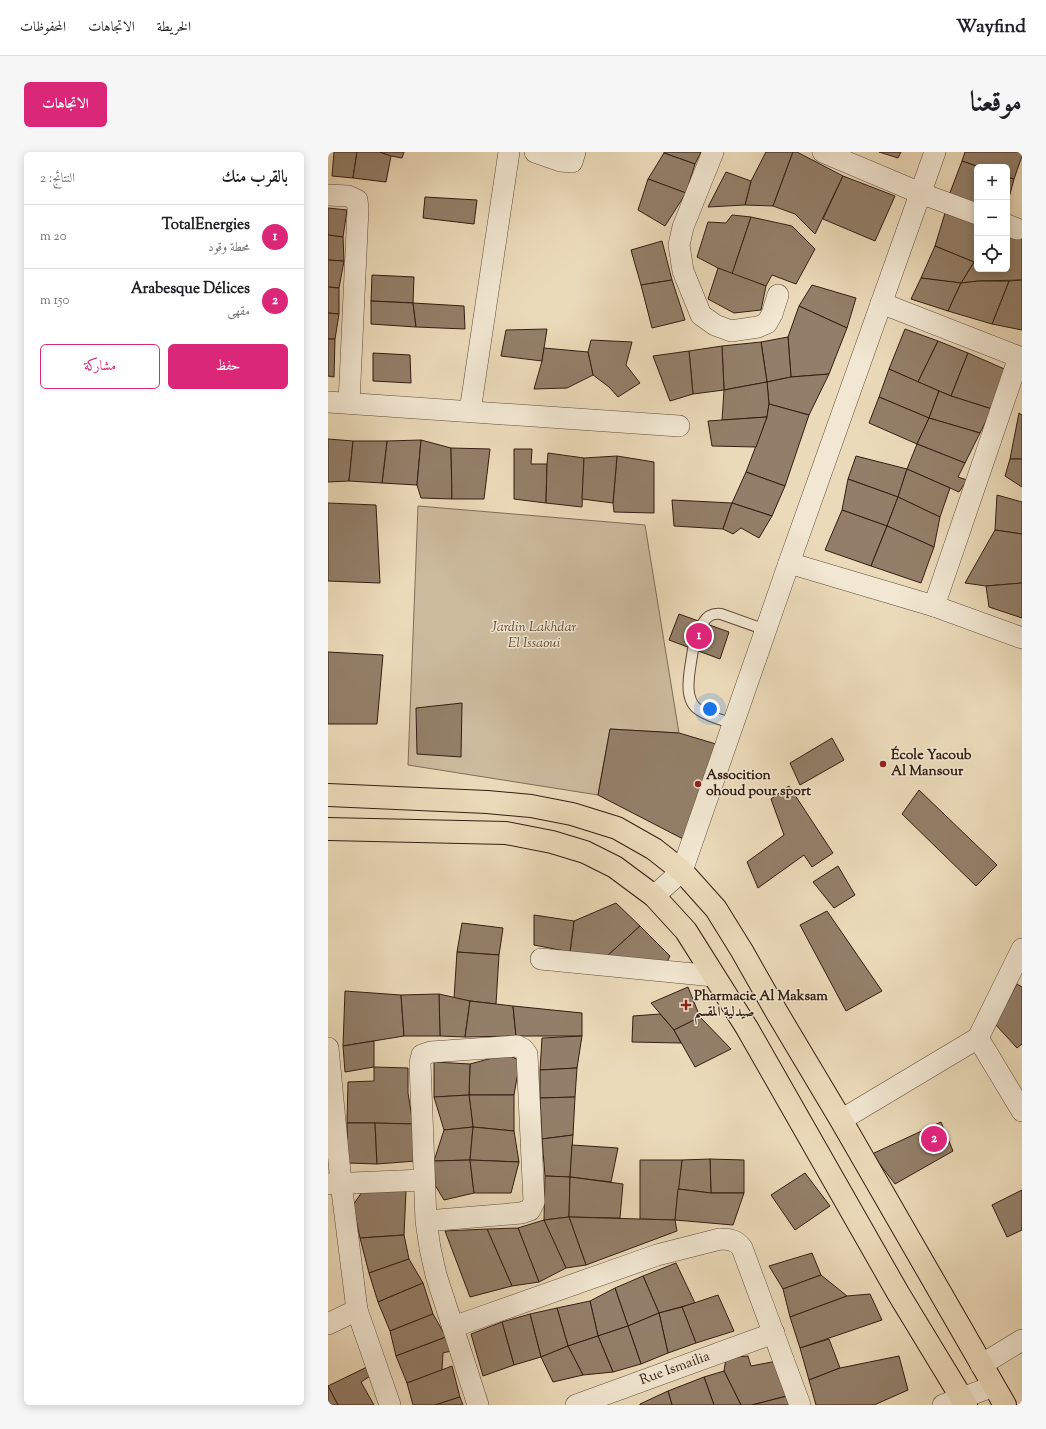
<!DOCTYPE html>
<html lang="ar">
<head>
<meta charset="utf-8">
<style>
  :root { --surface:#fff; --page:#f6f6f6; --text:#202124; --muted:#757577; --line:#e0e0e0; --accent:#db2777 }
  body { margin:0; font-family:"Sorts Mill Goudy",Amiri,serif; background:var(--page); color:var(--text); direction:rtl }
  .controls { position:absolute; right:12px; top:12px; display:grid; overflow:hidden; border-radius:6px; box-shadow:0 2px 10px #0003 }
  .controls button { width:36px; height:36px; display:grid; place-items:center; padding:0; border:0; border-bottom:1px solid var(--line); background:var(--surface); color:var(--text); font:20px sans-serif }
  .you { position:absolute; left:382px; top:557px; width:14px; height:14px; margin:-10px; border:3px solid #fff; border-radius:50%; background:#1a73e8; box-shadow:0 0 0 6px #1a73e833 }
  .badge { display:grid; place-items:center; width:26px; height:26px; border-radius:50%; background:var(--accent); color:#fff; font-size:13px; font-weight:700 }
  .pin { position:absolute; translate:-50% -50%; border:2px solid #fff; box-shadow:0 1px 4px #0006 }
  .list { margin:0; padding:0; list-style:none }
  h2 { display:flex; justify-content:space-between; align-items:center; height:52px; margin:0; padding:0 16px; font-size:17px }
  h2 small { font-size:13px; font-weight:400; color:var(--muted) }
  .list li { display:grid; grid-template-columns:26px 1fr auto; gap:12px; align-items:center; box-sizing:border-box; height:64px; padding:0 16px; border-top:1px solid var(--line) }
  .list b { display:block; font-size:15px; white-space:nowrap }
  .list p { margin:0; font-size:13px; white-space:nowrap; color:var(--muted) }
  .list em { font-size:13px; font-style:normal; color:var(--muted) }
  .actions { display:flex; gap:8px; padding:12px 16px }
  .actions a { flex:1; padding:9px 0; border:1px solid var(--accent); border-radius:6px; text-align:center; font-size:14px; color:var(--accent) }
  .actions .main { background:var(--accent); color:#fff }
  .icon { flex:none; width:22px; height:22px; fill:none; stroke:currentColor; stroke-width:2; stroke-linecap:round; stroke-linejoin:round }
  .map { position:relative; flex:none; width:694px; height:1253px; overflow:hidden; direction:ltr; border-radius:6px }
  header { display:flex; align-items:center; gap:24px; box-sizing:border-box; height:56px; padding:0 20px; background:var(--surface); border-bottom:1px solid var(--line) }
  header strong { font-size:19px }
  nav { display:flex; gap:22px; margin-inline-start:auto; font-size:14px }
  .intro { display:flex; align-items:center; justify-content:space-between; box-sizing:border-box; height:96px; padding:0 24px }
  h1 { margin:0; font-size:28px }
  .button { padding:10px 18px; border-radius:6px; background:var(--accent); color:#fff; font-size:14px; font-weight:700 }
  main { display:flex; gap:24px; padding:0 24px }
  aside { flex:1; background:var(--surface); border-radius:6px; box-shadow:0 2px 10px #0003 }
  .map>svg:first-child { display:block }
  .green { fill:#ccba9d; stroke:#806c58 }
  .building { fill:#937f69; stroke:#331d12 }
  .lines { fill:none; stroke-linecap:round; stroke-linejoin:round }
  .lane-casing { stroke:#614c3c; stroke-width:12 }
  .street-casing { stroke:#614c3c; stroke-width:22 }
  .primary-casing { stroke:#331d12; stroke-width:24 }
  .lane { stroke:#f2e7d2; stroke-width:10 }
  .street { stroke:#f2e7d2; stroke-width:21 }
  .primary { stroke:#ebdab9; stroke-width:22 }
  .poi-dot { fill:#8f2418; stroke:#f2e7d2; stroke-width:1.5 }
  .labels { text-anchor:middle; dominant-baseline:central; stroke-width:3; stroke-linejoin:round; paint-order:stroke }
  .park-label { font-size:14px; font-style:italic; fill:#614c3c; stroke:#f2e7d2 }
  .poi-label { font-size:14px; font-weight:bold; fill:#331d12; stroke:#f2e7d2; text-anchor:start }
  .street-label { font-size:14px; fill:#331d12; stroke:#f2e7d2 }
</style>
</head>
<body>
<header>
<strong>Wayfind</strong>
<nav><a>الخريطة</a><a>الاتجاهات</a><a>المحفوظات</a></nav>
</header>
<div class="intro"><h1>موقعنا</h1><a class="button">الاتجاهات</a></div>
<main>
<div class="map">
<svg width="694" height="1253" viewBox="0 0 694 1253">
  <rect width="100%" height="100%" fill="#ebdab9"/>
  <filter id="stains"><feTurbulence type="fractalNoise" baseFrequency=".005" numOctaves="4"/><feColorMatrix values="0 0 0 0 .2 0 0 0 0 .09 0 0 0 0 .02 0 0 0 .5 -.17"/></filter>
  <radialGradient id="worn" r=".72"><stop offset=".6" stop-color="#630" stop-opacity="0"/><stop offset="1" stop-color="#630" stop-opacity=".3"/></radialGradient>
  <polygon class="green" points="90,354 317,373 351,581 282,577 270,643 80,613"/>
  <g class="building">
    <polygon points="6,0 29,0 25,26 4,24"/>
    <polygon points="29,0 52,0 63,4 58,30 25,26"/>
    <polygon points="52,0 76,0 74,6 63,4"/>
    <polygon points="336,0 373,0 367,12 336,1"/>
    <polygon points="438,0 465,0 445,54 417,53 423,29"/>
    <polygon points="465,0 469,0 515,24 487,82 467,62 445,54"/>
    <polygon points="551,0 573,0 570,6"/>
    <polygon points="637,0 694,0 694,4 686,27 679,25 679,15 651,15 634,9"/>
    <polygon points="336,1 367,12 358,41 320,27"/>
    <polygon points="634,9 651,15 649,15 649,55 620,46"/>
    <polygon points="398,20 423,29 417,53 380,55"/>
    <polygon points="515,24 567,44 547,89 495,67"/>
    <polygon points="679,25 686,27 679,53"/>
    <polygon points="320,27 358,41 337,74 310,58"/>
    <polygon points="97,45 149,48 146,72 95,66"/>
    <polygon points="0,56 19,58 15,85 0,83"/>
    <polygon points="617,61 649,72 649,105 646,110 607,94"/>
    <polygon points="404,63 423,65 404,122 390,116 369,105 380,70 398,71"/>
    <polygon points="423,65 464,74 487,97 468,132 444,123 438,134 404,122"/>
    <polygon points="679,81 694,83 694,128 650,129 633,131 649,105 649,117 679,117"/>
    <polygon points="0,83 15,85 16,109 0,108"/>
    <polygon points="334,89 344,128 313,133 303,98"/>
    <polygon points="607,94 646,110 633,131 593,126"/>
    <polygon points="0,108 16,109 11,136 0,135"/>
    <polygon points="390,116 438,134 433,158 406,161 380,147"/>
    <polygon points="44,123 86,125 85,151 43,149"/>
    <polygon points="593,126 633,131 620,159 583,147"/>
    <polygon points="344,128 357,168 324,176 313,133"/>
    <polygon points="694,128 694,178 664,172 681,129"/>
    <polygon points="650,129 681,129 664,172 620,159 633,131"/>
    <polygon points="484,133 528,146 519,176 471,154"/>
    <polygon points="0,135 11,136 11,162 0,161"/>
    <polygon points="43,149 85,151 88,175 43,172"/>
    <polygon points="85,151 136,154 137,177 88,175"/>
    <polygon points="471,154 519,176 501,222 463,225 460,185"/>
    <polygon points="0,161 11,162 7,187 0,187"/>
    <polygon points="219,177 214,209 173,204 178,178"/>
    <polygon points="577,177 610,189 590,230 561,217"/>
    <polygon points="460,185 463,225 439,230 433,190"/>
    <polygon points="0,187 7,187 6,225 0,224"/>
    <polygon points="263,188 304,190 298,213 312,231 290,245 281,235 265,223 260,200"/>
    <polygon points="610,189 640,201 623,244 590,230"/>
    <polygon points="433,190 439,230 396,238 394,194"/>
    <polygon points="394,194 396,238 365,242 361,199"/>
    <polygon points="216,196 260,200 265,223 239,236 206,237 214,209"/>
    <polygon points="361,199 365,242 342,249 325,204"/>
    <polygon points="45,201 82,203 83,231 45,229"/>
    <polygon points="640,201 681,219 664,257 623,244"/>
    <polygon points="561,217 611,239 601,266 551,245"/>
    <polygon points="501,222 481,263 441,252 439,230 463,225"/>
    <polygon points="439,230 441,252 439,265 394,268 396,238"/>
    <polygon points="611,239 623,244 664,257 652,281 601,266"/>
    <polygon points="551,245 601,266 589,292 541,271"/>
    <polygon points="441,252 481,263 457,334 418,320 439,265"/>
    <polygon points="691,261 694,263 694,307 682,307"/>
    <polygon points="439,265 428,295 384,294 380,269"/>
    <polygon points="601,266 652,281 637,311 589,292"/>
    <polygon points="0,287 25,289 21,329 0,330"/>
    <polygon points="93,288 89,333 54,331 59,289"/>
    <polygon points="93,288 123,296 124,347 93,346 89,333"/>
    <polygon points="25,289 59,289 54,331 21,329"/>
    <polygon points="589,292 637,311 630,325 639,328 631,340 579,317"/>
    <polygon points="123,296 162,297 156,347 124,347"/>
    <polygon points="186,297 204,297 203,312 219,312 218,351 186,347"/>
    <polygon points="220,301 256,306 254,355 218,351 219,312"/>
    <polygon points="289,304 326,310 326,361 286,360 285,351"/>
    <polygon points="289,304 285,351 254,347 256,306"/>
    <polygon points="528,304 579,317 570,345 520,327"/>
    <polygon points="682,307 694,307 694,335 677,324"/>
    <polygon points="579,317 622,336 612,365 570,345"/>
    <polygon points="418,320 457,334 444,364 404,351"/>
    <polygon points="520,327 570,345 559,374 514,358"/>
    <polygon points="669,343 694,350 694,382 667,378"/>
    <polygon points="570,345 612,365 606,395 559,374"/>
    <polygon points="344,348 404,351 395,377 346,374"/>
    <polygon points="0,351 48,353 52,431 0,429"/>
    <polygon points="404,351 444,364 431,386 413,376 405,382 395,377"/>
    <polygon points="514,358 559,374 543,414 497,398"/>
    <polygon points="559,374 606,395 593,431 543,414"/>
    <polygon points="667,378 694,382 694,431 658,434 637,431"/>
    <polygon points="694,431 694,466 661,455 658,434"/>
    <polygon points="351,462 401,480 392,507 341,488"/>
    <polygon points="0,500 55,503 49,572 0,572"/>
    <polygon points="134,551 133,605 89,602 88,556"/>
    <polygon points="282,577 351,581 388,592 357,688 270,643"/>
    <polygon points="504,586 516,608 472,633 462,611"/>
    <polygon points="461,634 505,701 484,715 476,703 430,736 419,710 456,683 443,647"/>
    <polygon points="591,638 669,713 648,734 574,662"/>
    <polygon points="510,714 527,743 506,756 485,730"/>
    <polygon points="288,751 312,774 277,806 242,800 246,769"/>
    <polygon points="499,759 554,839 518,859 472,773"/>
    <polygon points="206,763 246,769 242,800 206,793"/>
    <polygon points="134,771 175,776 171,803 129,800"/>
    <polygon points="312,774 342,804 336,816 277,806"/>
    <polygon points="129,800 171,803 168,852 142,849 126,846"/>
    <polygon points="689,832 694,835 694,892 689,896 667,872"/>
    <polygon points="360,835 372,865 346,878 323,851"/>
    <polygon points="17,839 73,843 76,884 15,894"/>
    <polygon points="111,842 142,849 137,885 112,884"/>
    <polygon points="111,842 112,884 76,884 73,843"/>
    <polygon points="142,849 185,854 188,884 137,885"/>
    <polygon points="185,854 254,861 254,884 188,884"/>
    <polygon points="332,862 346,878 353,891 304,890 305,864"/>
    <polygon points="372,865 403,897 367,915 346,878"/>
    <polygon points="254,884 249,916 212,918 214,886"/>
    <polygon points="46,889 46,915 17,920 15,894"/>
    <polygon points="179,902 192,909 186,943 141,943 142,912"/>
    <polygon points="106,910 142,912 141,943 106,945"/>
    <polygon points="46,915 80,916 80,941 85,972 47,971 19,971 20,930 46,929"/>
    <polygon points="249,916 247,945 212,946 212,918"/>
    <polygon points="141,943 186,943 186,979 145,975"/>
    <polygon points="141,943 145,975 116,978 106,945"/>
    <polygon points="247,945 245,983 214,987 212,946"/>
    <polygon points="613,970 625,999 567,1032 544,1002"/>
    <polygon points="19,971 47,971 49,1012 20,1011"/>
    <polygon points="47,971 85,972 88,1009 49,1012"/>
    <polygon points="145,975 142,1008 106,1009 116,978"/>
    <polygon points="145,975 186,979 191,1010 142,1008"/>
    <polygon points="245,983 242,1025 217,1024 214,987"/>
    <polygon points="244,993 290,996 283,1030 242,1025"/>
    <polygon points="382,1007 416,1008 416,1041 383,1041"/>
    <polygon points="382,1007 383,1041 350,1037 354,1008"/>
    <polygon points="142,1008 146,1041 116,1048 107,1033 106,1009"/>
    <polygon points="142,1008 191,1010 183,1041 146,1041"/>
    <polygon points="312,1008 354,1008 347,1068 312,1067"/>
    <polygon points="477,1021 502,1054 467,1078 443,1043"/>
    <polygon points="217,1024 242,1025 241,1065 216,1068"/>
    <polygon points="242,1025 295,1032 292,1066 241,1065"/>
    <polygon points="350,1037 383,1041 416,1041 405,1073 347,1068"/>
    <polygon points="694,1038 694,1078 679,1085 664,1053"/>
    <polygon points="78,1039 76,1083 32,1086 25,1053 34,1040"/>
    <polygon points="241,1065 347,1068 349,1079 258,1113"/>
    <polygon points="241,1065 258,1113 238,1116 216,1068"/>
    <polygon points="216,1068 238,1116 211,1130 190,1076"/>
    <polygon points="190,1076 211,1130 184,1134 159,1077"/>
    <polygon points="159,1077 184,1134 142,1145 117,1079"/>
    <polygon points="76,1083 81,1107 41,1121 32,1086"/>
    <polygon points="484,1101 493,1123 455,1137 441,1114"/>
    <polygon points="81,1107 95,1131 50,1150 41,1121"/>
    <polygon points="348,1111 367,1151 331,1161 315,1124"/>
    <polygon points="493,1123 519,1144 462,1165 455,1137"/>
    <polygon points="315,1124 331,1161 300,1174 287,1136"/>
    <polygon points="95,1131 105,1162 62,1179 50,1150"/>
    <polygon points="287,1136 300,1174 270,1184 262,1149"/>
    <polygon points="542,1142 554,1168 472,1196 462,1165 519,1144"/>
    <polygon points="390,1143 406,1179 368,1191 354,1155"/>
    <polygon points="262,1149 270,1184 240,1194 229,1156"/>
    <polygon points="354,1155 368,1191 340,1201 331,1161"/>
    <polygon points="229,1156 240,1194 213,1205 202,1162"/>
    <polygon points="331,1161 340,1201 313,1212 300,1174"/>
    <polygon points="105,1162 118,1185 68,1204 62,1179"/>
    <polygon points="202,1162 213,1205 186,1213 174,1170"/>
    <polygon points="174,1170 186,1213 155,1224 143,1182"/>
    <polygon points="300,1174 313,1212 285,1220 270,1184"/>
    <polygon points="270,1184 285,1220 255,1223 240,1194"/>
    <polygon points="118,1185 127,1198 115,1201 114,1218 79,1231 68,1204"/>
    <polygon points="501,1187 512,1216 481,1228 472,1196"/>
    <polygon points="240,1194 255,1223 225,1230 213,1205"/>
    <polygon points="420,1204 423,1214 449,1209 459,1244 424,1253 413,1253 396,1219 398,1206"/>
    <polygon points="571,1204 580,1238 546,1253 488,1253 481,1228 512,1216"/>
    <polygon points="41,1214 44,1223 33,1230 46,1253 10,1253 0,1234"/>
    <polygon points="124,1214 132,1245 107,1253 85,1253 79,1231"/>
    <polygon points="396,1219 413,1253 386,1253 376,1225"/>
    <polygon points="376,1225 386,1253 344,1253 340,1239"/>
    <polygon points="0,1234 10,1253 0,1253"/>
    <polygon points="340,1239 344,1253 312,1253 312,1252"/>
    <polygon points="459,1244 462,1253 424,1253"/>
    <polygon points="132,1245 135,1253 107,1253"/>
  </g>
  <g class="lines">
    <defs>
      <g id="lane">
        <path d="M375 471C379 464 384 461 393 462L438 478"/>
        <path d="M365 497C363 515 353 547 371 558 381 565 394 568 406 572"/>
      </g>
      <g id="street">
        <polyline points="207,0 233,9 244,10 247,0"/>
        <polyline points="385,0 355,75 351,93 355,119 373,163 387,173 403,179 430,175 439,171 444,162 450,143"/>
        <polyline points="495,0 592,41 649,62"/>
        <polyline points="0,43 20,44 29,48 30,57 21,251"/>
        <polyline points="679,73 689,77"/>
        <polyline points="553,151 694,206"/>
        <polyline points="0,250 351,274"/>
        <polyline points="142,259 181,0"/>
        <polyline points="461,411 606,454 694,486"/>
        <polyline points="606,454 691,205"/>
        <polyline points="326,744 354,719 461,411 607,0"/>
        <polyline points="213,807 386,824"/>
        <polyline points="650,886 694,959"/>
        <polyline points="0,896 13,1031 29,1158 62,1253"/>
        <polyline points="513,968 650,886 694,797"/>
        <polyline points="0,1032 95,1028"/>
        <polyline points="98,1069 193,1061 202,1058 206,1050 199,902 195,897 189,894 103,900 94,903 92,911 98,1069 102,1096 108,1123 150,1253"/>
        <polyline points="0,1172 29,1158"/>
        <path d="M125 1175 329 1103 392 1087C402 1087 408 1088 414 1096L472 1253"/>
        <polyline points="653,1213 694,1188"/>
        <polyline points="248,1253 446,1181"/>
        <polyline points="615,1253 666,1234"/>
      </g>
      <g id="primary">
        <polyline points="0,643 159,650 203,654 244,662 289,676 326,697 354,719 388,757 414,799 448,859 513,968 677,1253"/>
        <polyline points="0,677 178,681 224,690 257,700 287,715 326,744 358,779 419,876 570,1141 638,1253"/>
      </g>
    </defs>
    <use href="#lane" class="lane-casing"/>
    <use href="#street" class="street-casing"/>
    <use href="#primary" class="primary-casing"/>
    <use href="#lane" class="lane"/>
    <use href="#street" class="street"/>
    <use href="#primary" class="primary"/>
  </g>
  <g class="poi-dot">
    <circle cx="555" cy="612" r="4"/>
    <circle cx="370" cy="632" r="4"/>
    <path d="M356 847h4v4h4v4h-4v4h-4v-4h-4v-4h4z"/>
  </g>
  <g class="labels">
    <g class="park-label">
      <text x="206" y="476">Jardin Lakhdar<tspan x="206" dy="16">El Issaoui</tspan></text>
    </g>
    <g class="poi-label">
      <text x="563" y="604">École Yacoub<tspan x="563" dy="16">Al Mansour</tspan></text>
      <text x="378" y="624">Assocition<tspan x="378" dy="16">ohoud pour sport</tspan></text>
      <text x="366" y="845">Pharmacie Al Maksam<tspan x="366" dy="16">صيدلية المقسم</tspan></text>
    </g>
    <g class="street-label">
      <text transform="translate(347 1217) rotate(-20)">Rue Ismailia</text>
    </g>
  </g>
  <rect width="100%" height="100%" filter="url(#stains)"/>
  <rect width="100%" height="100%" fill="url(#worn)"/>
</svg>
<div class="controls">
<button>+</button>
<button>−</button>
<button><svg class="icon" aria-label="locate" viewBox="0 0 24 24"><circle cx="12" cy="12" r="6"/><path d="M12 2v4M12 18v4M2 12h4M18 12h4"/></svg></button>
</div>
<div class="you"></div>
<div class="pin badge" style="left:371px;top:484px">1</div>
<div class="pin badge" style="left:606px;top:987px">2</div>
</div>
<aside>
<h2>بالقرب منك<small>النتائج: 2</small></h2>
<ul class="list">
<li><span class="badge">1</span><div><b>TotalEnergies</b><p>محطة وقود</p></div><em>20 m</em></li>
<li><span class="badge">2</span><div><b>Arabesque Délices</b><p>مقهى</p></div><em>150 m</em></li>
</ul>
<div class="actions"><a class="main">حفظ</a><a>مشاركة</a></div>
</aside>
</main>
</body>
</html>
